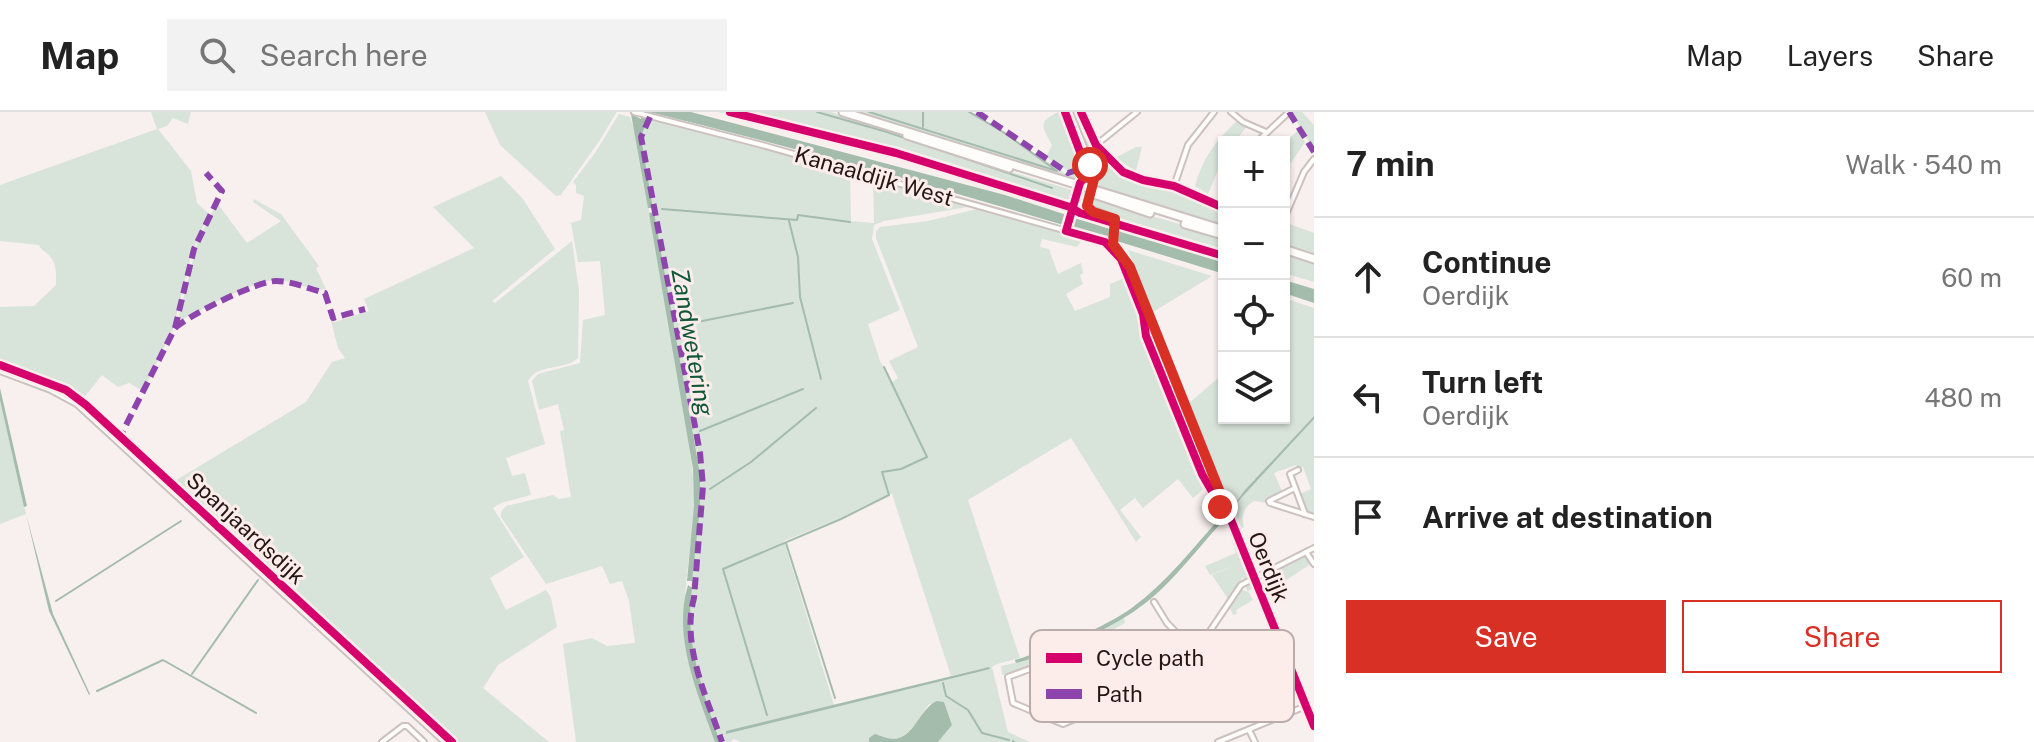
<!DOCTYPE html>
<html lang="en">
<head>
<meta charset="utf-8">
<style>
  :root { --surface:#fff; --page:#f2f2f2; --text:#222; --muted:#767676; --line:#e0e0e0; --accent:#d93025 }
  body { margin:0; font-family:"Public Sans",sans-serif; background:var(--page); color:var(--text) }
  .controls { position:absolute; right:24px; top:24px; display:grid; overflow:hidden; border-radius:0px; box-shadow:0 2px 6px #0004 }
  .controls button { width:72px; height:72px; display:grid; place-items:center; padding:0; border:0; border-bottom:2px solid var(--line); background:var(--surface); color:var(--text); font:40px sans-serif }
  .stop { position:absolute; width:24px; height:24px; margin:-18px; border:6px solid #d93025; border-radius:50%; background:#fff }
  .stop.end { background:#d93025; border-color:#fff; box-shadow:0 2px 8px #0008 }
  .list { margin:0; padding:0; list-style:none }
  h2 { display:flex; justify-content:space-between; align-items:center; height:104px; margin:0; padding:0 32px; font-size:34px }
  h2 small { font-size:26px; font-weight:400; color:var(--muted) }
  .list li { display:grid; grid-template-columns:52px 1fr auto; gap:24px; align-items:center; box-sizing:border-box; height:120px; padding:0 32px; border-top:2px solid var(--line) }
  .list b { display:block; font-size:30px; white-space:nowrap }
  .list p { margin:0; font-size:26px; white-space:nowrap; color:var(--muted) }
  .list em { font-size:26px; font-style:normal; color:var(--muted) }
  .actions { display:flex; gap:16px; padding:24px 32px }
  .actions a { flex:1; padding:18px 0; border:2px solid var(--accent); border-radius:0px; text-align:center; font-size:28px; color:var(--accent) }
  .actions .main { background:var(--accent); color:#fff }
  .icon { flex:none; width:44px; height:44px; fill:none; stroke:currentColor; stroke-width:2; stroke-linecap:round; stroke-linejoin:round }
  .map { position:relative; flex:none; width:1314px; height:630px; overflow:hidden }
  header { display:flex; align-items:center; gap:48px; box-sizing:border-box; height:112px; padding:0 40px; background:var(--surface); border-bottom:2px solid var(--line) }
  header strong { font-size:38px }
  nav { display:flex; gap:44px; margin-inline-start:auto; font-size:28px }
  .search { width:560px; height:72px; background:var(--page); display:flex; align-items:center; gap:20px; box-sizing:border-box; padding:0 28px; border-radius:0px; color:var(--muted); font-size:30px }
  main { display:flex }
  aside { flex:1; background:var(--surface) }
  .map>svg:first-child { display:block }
  .green { fill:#d8e3da; fill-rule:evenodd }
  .water { fill:#a3bcac }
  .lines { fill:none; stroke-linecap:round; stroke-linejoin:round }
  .stream { stroke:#a3bcac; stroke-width:2 }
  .street-casing { stroke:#ccc1bf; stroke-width:8 }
  .secondary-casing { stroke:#ccc1bf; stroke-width:10 }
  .primary-casing { stroke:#ccc1bf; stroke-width:11 }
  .street { stroke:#fefdfc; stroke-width:4 }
  .secondary { stroke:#fefdfc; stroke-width:6 }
  .primary { stroke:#fefdfc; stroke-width:7 }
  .quiet { stroke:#8e44ad; stroke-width:6; stroke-dasharray:12 6; stroke-linecap:butt }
  .cycleway-casing { stroke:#fcedea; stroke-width:13 }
  .cycleway { stroke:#d6006c; stroke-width:8 }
  .route { stroke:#d93025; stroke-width:10 }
  .labels { text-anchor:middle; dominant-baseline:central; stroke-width:6; stroke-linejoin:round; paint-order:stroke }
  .street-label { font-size:22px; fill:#231614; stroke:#fcedea }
  .water-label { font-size:24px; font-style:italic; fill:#11573a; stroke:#fcedea }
  .key { fill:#fcedea; stroke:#bbacaa; stroke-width:2 }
  .key-label { font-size:22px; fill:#231614 }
</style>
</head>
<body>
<header>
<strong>Map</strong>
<div class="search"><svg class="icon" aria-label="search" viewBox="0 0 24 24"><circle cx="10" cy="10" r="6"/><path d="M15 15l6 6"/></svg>Search here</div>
<nav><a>Map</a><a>Layers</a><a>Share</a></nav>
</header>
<main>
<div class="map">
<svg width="1314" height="630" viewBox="0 0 1314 630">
  <rect width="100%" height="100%" fill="#f8f0ee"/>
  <g class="green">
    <path d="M151 0H191L188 12 173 6 167 14 158 17 191 59 197 91 209 102 192 140 173 217 143 279 129 271 118 275 102 263 82 288 66 274 0 250V195L34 194 56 173C56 165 57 154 52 147 48 140 42 140 39 133L0 129V73L157 17Z"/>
    <polygon points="485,0 616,0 616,1 600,28 561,83 556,84 500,33"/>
    <polygon points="718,0 831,0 965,46 1075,79 1073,94 1069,94 935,51 865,34 982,67 1069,95 1071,97 939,57"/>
    <polygon points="853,0 972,0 1066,62 1085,56 1087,61 1079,71"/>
    <path d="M1059 0H1064L1084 54 1070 60 1046 45 1052 33C1044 17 1035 10 1059 0Z"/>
    <polygon points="1291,0 1302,0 1314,13 1314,38"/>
    <path d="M619 2 630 5 636 23 688 323C691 348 695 372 694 396 691 439 682 482 685 524 687 561 704 596 715 630H576L563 532 592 526 607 534 635 531 629 489 622 469 610 472 602 454 546 472 501 405V400L506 394 553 383 559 387 571 385 560 319 564 318 558 292 539 298 532 269 538 262 580 251 583 208 605 203 600 149 578 150 571 111 581 108 584 84 576 81V73L573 70 595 41Z"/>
    <path d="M646 6 850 60 851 109 874 111 873 67 969 92 968 95 884 109 874 113 872 127 900 198 868 212 880 249 892 270 898 266 889 249 918 235 876 126V119L880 115 928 109 981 96 1084 125 1077 135 1042 127 1040 135 1049 137 1058 162 1081 151 1083 161 1080 163 1083 172 1066 182 1075 199 1110 185V172L1127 165 1143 205 1146 230 1207 374 1193 386 1178 367 1143 396 1135 386 1120 398 1141 425 1136 430 1071 326 968 388 1020 546 997 552 992 555 1008 620 1030 630H938L952 613 944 590 929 592C921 603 910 625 895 627 886 628 877 626 869 630H741L734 627 730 630H720L699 568 690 527 688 500 700 396V362L641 25ZM889 382H892L951 564 989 555 727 622V619L834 593 784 429 840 406Z"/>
    <path d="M1237 9 1247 14 1235 30H1224V44L1208 82 1195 74C1202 47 1216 28 1237 9Z"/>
    <polygon points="1298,18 1305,30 1284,61 1284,32"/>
    <polygon points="1089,24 1120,59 1140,69 1180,78 1224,97 1224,116 1100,76 1082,27"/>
    <polygon points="1136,35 1142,35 1136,59 1115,46"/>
    <path d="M501 64 523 87 555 137 492 189 495 191 572 129 579 179 578 246C564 259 538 251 528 269L545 332 506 346 512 364 525 361 531 383 501 391 493 396 524 445 490 466 506 498 546 478 551 486 557 515 498 553 483 576 549 630H457L173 370 306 290 332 250 345 246 338 236 331 209 335 210 369 199 364 187 474 136 433 95Z"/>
    <path d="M254 87 281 102 319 154 316 156 326 177C312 181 294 168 278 168 256 167 206 196 185 206L177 212 198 128 217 91 247 131 281 109 253 90Z"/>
    <polygon points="1093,87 1224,125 1224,143 1118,111 1114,103 1091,95"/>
    <polygon points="1284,110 1314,121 1314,145 1284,135"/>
    <polygon points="1118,113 1224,145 1224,148 1116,119"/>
    <polygon points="1128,138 1212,164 1153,200"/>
    <polygon points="1284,141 1314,150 1314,170 1284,161"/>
    <path d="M1290 188 1314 196V304L1244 379 1232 396 1314 307V403L1306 399 1300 382 1311 377 1303 355 1298 357 1296 353 1274 361 1282 379 1266 386 1267 391 1254 389C1243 396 1241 403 1244 415L1238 419 1211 353 1189 291 1224 261V306H1284V192Z"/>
    <polygon points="1147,201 1217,381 1216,382 1203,361 1151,235 1146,219 1145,202"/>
    <polygon points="0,288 26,402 0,412"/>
    <polygon points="1234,424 1243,444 1241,445 1239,441 1240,447 1243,445 1250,463 1243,469 1243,465 1228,487 1212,463 1239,452 1210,463 1205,454 1236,441 1231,425"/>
    <polygon points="1306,444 1311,452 1263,483 1259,475 1271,461"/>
    <polygon points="1250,472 1255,475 1248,479 1253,488 1236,498 1237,502 1233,503 1230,496 1242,478 1248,480 1245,473"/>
    <polygon points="1124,506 1125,511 1084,534 1084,537 1103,551 1104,558 1147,590 1131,596 1115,586 1105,567 1054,546 1026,558 1002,563 1001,554 1024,549"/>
  </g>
  <g class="water">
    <polygon points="643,0 647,0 645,7 647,8 641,25 653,96 648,96 631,2 641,7"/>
    <path d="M649 0H691L1005 83 1116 119H1124L1224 148V162C1035 103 843 47 649 0Z"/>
    <polygon points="654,100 700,362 700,396 692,469 687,469 694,394 693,357 649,101"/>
    <polygon points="1284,168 1314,177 1314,191 1284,181"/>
    <polygon points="0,276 27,394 24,395 0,288"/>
    <polygon points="1314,304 1314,307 1232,396 1244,379"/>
    <polygon points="26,402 53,502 90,582 89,583 49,499"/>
    <path d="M1219 407 1222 410C1197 437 1170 474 1140 495 1112 517 1051 542 1016 551L1015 548C1048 538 1105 516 1133 495 1166 471 1192 437 1219 407Z"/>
    <path d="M688 473 692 476C684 531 703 578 720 630H715C698 582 672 525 688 473Z"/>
    <polygon points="989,555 990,557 726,622 726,619"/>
    <path d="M937 589 944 590 952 613 938 630H869V626L875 622C881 624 888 627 894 627 914 626 920 596 937 589Z"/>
  </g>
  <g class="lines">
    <g class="stream">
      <polyline points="817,0 887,20 1052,76"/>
      <polyline points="869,0 1057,59 1003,20 969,0"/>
      <polyline points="923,15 923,0"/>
      <polyline points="662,97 797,108 798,103 850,110"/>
      <polyline points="789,109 798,145 800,185 821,267"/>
      <polyline points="682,213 793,191"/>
      <polyline points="700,319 803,277"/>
      <polyline points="710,377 751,350 816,296"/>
      <polyline points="786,431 835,586"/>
      <polyline points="56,489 181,409"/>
      <polyline points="192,562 258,468"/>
      <polyline points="943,571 946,584 968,598 982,621 1009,628"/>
      <polyline points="97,579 163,548 256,601"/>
      <polyline points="767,603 723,457 841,407 889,383 882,360 901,357 927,345 884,255"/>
      <polyline points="1013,629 1014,630"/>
    </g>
    <defs>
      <g id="street">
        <polyline points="634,0 762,33 1113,132"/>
        <polyline points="1231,0 1243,10 1266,20"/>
        <polyline points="1257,30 1289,0"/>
        <polyline points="1096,33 1137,0"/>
        <polyline points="1174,74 1188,33 1214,0"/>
        <polyline points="1222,95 1224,90"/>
        <polyline points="1284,107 1304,60 1314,47"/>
        <polyline points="1298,358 1290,362 1305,402"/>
        <polyline points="1295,376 1269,389 1270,391 1314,405"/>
        <polyline points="1306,440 1314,452"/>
        <polyline points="1154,490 1167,511 1225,570"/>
        <polygon points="1054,548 1103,568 1115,590 1063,612 1013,591 1008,565"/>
        <polyline points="1178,578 1192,583 1244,562"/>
        <polyline points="1115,590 1131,599 1175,581 1181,562 1241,473 1314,436"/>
        <polyline points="1154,590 1109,559 1106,554 1107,549 1159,523 1190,547"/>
        <polyline points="1249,618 1255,630"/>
        <polyline points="382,630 403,614 407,614 424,630"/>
        <polyline points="1218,630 1306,594"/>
      </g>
      <g id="secondary">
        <polyline points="1069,0 1094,63 1087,94 1091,98 1115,107 1113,132 1130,155 1314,614"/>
        <polyline points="0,258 51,277 77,291 446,630"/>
      </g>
      <g id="primary">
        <polyline points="843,0 1224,118"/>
        <polyline points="907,23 1009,56"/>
        <polyline points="1094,82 1150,101"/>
        <polyline points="1185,112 1223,123"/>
        <polyline points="1284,137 1314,147"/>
      </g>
    </defs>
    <use href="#street" class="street-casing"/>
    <use href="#secondary" class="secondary-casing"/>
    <use href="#primary" class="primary-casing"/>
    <use href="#street" class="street"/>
    <use href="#secondary" class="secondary"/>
    <use href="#primary" class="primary"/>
    <g class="quiet">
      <polyline points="977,0 1068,61 1086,55"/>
      <polyline points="1289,0 1314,40"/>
      <path d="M650 5 641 25 700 341 703 374 694 486C681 533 707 586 722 630"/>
      <path d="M175 216C189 203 257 169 276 169 292 169 309 177 325 181L333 206 365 197"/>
      <polyline points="118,329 175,216 194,137 222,79 206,61"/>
    </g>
    <defs>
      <g id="cycleway">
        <polyline points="730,0 896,41 1070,95 1080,101 1224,144"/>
        <path d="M1065 0 1088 61 1080 71 1066 119 1105 130 1121 147 1143 202 1146 224 1202 362C1207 371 1219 394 1227 398L1314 614"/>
        <polyline points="1081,0 1096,33 1123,60 1143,68 1174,74 1224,96"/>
        <polyline points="0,253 66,278 86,293 452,630"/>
      </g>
    </defs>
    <use href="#cycleway" class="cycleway-casing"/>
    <use href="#cycleway" class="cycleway"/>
  </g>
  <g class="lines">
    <polyline class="route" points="1090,53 1094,67 1087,94 1093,100 1115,107 1113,132 1130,155 1227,398 1220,395"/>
  </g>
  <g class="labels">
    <g class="street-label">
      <text transform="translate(874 64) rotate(16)">Kanaaldijk West</text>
      <text transform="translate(246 416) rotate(43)">Spanjaardsdijk</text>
      <text transform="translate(1269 455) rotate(68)">Oerdijk</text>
    </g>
    <g class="water-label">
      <text transform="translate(693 230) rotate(80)">Zandwetering</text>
    </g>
  </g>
  <rect x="1030" y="518" width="264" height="92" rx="12" class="key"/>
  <rect x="1046" y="541" width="36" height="10" fill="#d6006c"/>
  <rect x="1046" y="577" width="36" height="10" fill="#8e44ad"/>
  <g class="key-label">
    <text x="1096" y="554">Cycle path</text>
    <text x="1096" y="590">Path</text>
  </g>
</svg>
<div class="controls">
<button>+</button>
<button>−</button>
<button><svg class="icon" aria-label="locate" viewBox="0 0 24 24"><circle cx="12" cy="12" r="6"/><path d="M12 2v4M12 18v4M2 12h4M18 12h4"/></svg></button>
<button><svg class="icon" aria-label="layers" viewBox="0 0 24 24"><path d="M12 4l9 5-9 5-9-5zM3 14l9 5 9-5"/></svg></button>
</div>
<div class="stop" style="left:1090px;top:53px"></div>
<div class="stop end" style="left:1220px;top:395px"></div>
</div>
<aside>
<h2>7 min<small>Walk · 540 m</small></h2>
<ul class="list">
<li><svg class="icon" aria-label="ahead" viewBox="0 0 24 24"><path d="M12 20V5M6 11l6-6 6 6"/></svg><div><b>Continue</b><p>Oerdijk</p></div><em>60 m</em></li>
<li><svg class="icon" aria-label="left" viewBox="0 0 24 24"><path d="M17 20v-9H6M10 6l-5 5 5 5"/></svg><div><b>Turn left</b><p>Oerdijk</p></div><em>480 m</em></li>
<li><svg class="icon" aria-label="arrive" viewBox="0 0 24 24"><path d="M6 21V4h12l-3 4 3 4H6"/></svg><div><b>Arrive at destination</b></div></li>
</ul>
<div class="actions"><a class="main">Save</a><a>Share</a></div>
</aside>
</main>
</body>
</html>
